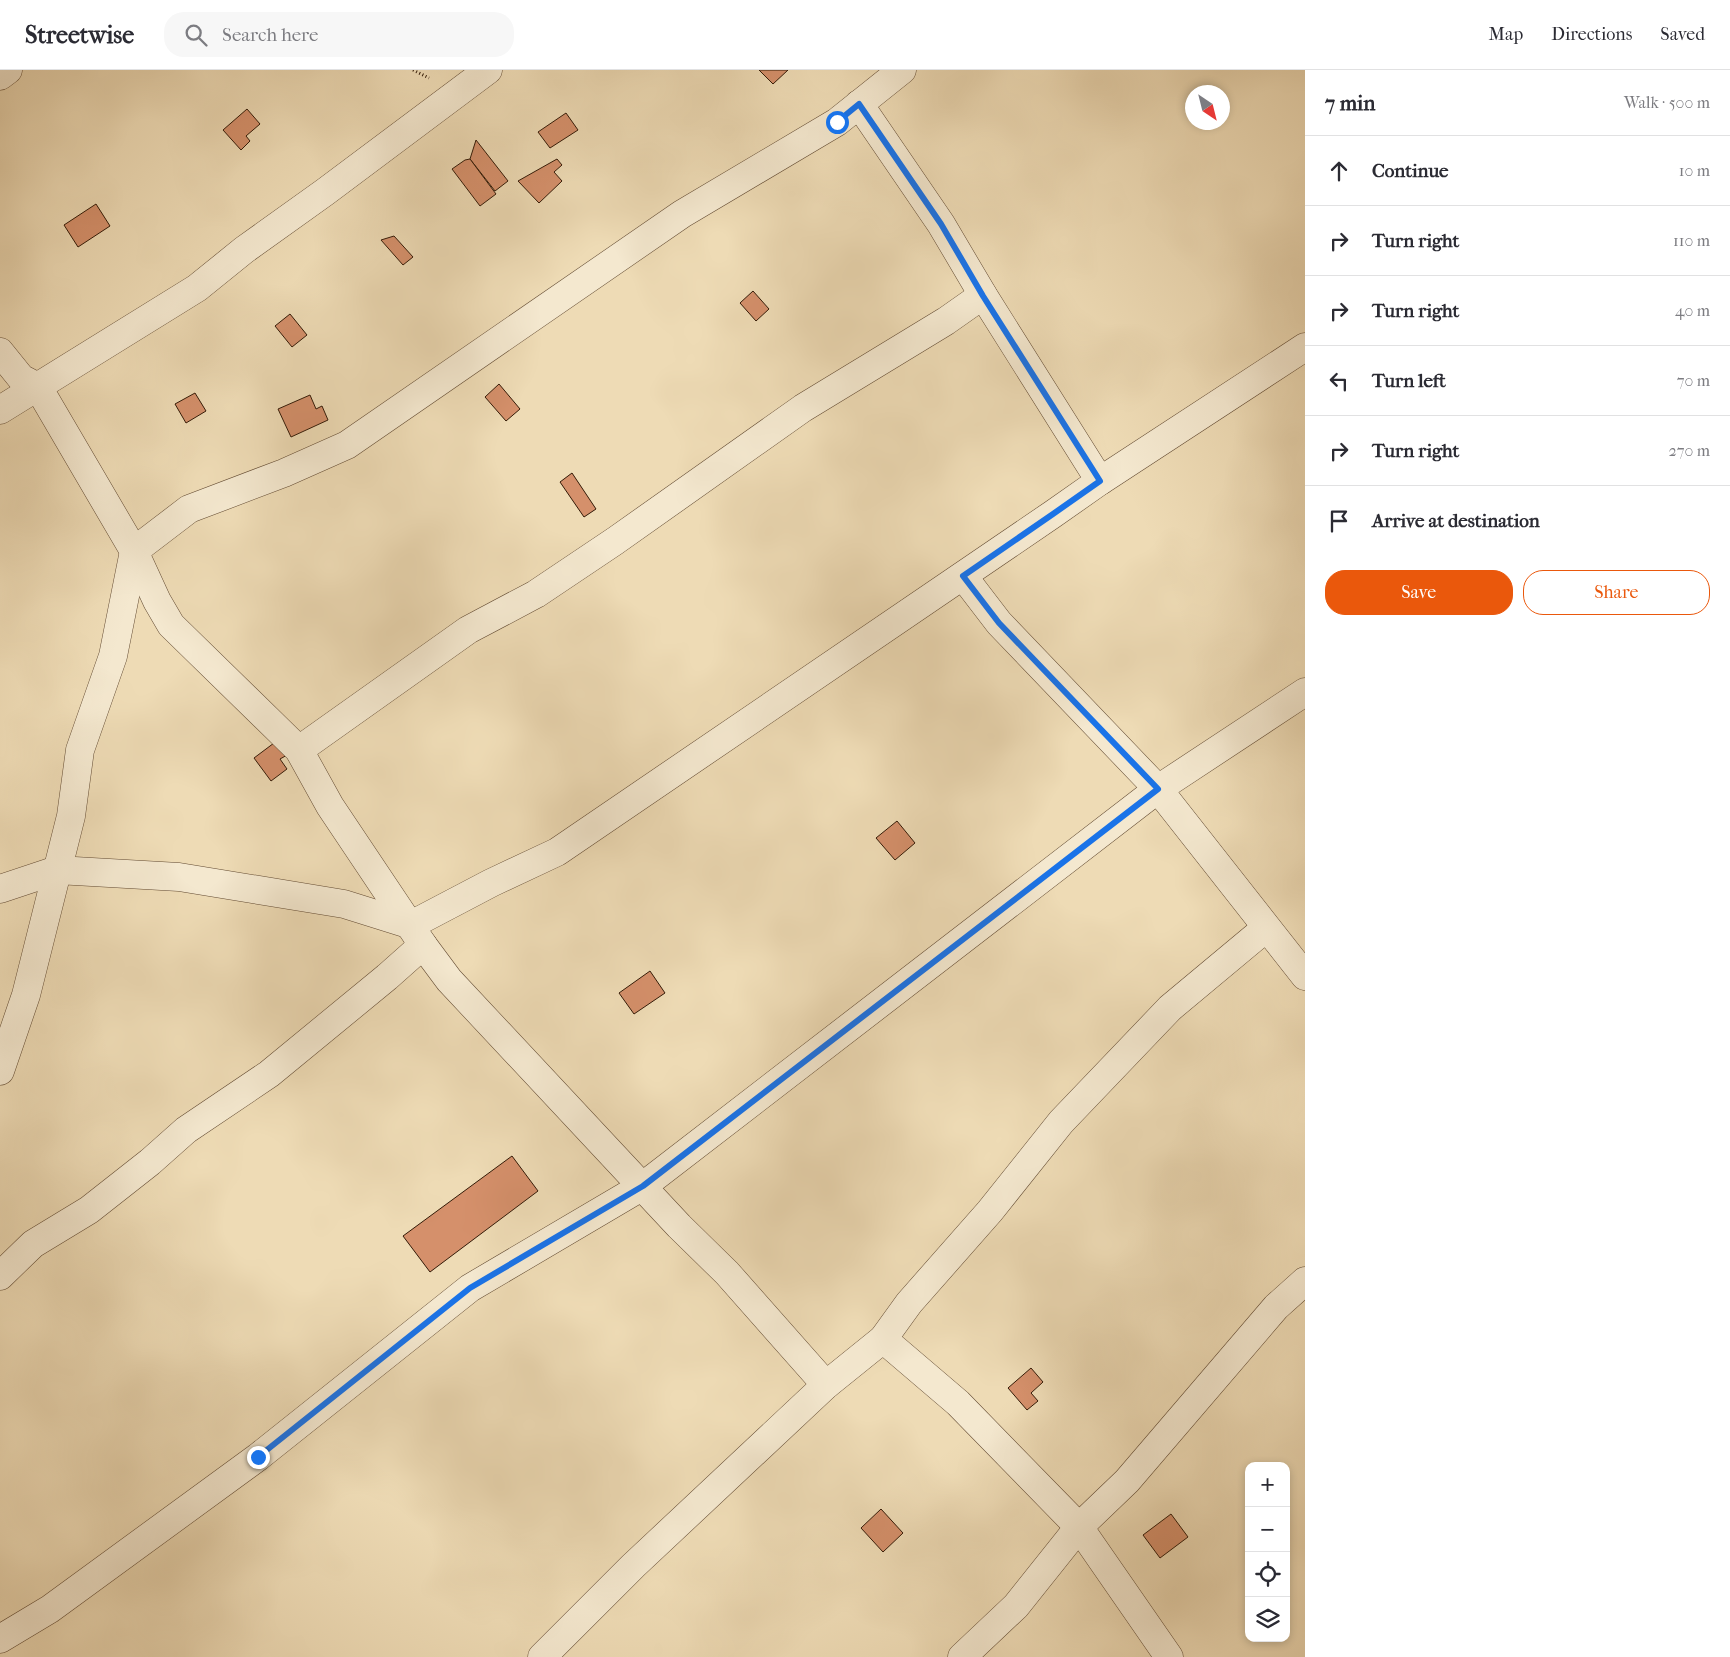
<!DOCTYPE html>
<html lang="en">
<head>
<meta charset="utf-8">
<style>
  :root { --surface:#fff; --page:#f7f7f7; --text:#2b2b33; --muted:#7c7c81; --line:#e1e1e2; --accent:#ea580c }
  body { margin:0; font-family:"IM FELL French Canon",serif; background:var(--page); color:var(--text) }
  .controls { position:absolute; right:15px; bottom:15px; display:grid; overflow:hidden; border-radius:10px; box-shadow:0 2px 8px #0003 }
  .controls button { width:45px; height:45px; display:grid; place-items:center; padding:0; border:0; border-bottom:1px solid var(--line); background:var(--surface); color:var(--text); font:25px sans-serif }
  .compass { position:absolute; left:1185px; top:15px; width:45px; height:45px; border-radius:50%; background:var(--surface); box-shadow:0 2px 8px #0003; rotate:145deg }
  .stop { position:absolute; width:15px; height:15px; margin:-11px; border:4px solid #1a73e8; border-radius:50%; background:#fff }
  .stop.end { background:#1a73e8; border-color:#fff; box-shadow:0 1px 5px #0008 }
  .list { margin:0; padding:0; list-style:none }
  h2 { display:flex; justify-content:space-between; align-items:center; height:65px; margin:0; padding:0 20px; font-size:21px }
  h2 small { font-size:16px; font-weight:400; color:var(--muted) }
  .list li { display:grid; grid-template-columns:32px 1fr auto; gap:15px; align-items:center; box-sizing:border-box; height:70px; padding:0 20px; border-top:1px solid var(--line) }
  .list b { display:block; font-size:19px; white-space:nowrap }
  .list em { font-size:16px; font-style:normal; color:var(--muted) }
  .actions { display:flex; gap:10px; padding:15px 20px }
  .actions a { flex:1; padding:11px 0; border:1px solid var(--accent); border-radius:20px; text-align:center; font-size:18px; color:var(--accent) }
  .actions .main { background:var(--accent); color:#fff }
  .icon { flex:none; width:28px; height:28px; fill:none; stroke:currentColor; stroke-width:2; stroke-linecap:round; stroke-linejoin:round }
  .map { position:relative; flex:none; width:1305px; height:1587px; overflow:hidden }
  header { display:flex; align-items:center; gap:30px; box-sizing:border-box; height:70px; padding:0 25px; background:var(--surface); border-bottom:1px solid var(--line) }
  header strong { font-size:24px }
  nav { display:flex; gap:28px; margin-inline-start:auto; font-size:18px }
  .search { width:350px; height:45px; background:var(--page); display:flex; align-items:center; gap:12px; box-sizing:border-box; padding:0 18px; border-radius:20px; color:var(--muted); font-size:19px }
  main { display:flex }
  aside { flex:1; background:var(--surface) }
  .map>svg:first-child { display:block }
  .building { fill:#d5906b; stroke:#331a07 }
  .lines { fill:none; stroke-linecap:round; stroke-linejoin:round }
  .minor-casing { stroke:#624a32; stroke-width:29 }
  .path { stroke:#331a07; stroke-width:3; stroke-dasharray:1 2.5; stroke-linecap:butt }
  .minor { stroke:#f4e8cf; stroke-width:28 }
  .route { stroke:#1a73e8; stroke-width:6 }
</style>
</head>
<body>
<header>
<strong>Streetwise</strong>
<div class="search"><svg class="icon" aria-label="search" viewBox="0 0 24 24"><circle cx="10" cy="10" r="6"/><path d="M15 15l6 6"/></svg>Search here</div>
<nav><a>Map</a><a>Directions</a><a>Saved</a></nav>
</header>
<main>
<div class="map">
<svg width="1305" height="1587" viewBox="0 0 1305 1587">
  <rect width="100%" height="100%" fill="#eedbb5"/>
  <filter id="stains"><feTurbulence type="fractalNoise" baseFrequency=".004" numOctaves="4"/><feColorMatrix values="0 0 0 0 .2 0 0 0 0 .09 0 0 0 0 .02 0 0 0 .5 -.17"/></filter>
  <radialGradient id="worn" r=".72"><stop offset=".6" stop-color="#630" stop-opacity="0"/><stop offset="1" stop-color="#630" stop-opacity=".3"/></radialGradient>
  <g class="building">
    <polygon points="759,0 788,0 773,14"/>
    <polygon points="247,39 260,54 246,66 250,71 241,80 223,60"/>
    <polygon points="566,43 578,60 550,78 538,62"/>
    <polygon points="476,70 508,111 495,121 470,89"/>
    <polygon points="470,89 496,124 480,136 452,99 465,90"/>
    <polygon points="557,89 562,95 554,102 562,111 539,133 518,111"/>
    <polygon points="96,134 110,156 78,177 64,155"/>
    <polygon points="394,166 413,187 403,195 381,170"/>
    <polygon points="753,221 769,239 756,251 740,233"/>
    <polygon points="290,244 307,265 292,277 275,256"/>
    <polygon points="499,314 520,339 506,351 485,327"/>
    <polygon points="195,323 206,341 186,353 175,334"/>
    <polygon points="310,325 316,339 322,336 328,350 291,367 278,339"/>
    <polygon points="572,403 596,439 584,447 560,412"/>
    <polygon points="278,670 289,684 280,689 287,699 271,711 254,688"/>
    <polygon points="897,751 915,773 895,790 876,768"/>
    <polygon points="650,901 665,923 634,944 619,923"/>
    <polygon points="512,1086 538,1121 430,1202 403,1166"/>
    <polygon points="1031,1298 1043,1312 1031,1323 1038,1331 1027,1340 1008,1318"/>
    <polygon points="881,1439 903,1463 883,1482 861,1458"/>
    <polygon points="1171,1444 1188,1467 1160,1488 1143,1465"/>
  </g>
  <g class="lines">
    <defs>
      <g id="minor">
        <polyline points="0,6 8,0"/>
        <polyline points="859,34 941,154 983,225 1100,411"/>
        <polyline points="0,282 21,308 38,317 134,481 157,531 171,555 299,680 330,736 423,875 449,910 679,1156 727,1203 826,1315"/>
        <polyline points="0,340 197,218 244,180 325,122 488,0"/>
        <polyline points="963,506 999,553 1158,719 1305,906"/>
        <polyline points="299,680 468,560 536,524 615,471 803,338 946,251 983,225"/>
        <polyline points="0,819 57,800 179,807 344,834 411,855 491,813 557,782 1053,444 1100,411 1305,277"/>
        <polyline points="0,1001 26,925 71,746 80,680 113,586 134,481 189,439 284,403 347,375 682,144 837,52 902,0"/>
        <polyline points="0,1206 33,1174 89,1140 150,1092 186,1060 269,1004 387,907 423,875"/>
        <polyline points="883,1269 958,1333 1079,1457 1169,1587"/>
        <polyline points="0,1569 50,1539 258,1387 470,1218 643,1116 1158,719 1305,622"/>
        <polyline points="542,1587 633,1496 826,1315 883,1269 909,1233 990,1141 1061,1052 1170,938 1266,858"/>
        <polyline points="962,1587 1016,1536 1079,1457 1127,1411 1276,1237 1305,1211"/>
      </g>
    </defs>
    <use href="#minor" class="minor-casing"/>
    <polyline class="path" points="413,0 429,8"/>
    <use href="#minor" class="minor"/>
  </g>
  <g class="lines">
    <polyline class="route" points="258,1387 470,1218 643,1116 1158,719 999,553 963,506 1053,444 1100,411 983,226 941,154 859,34 837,52"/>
  </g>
  <rect width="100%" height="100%" filter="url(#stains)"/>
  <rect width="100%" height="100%" fill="url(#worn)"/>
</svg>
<div class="controls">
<button>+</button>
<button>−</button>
<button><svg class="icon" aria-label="locate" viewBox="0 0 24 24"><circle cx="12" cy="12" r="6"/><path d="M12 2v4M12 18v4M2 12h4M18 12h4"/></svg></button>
<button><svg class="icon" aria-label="layers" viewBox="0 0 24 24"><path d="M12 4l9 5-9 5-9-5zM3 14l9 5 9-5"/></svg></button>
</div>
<svg class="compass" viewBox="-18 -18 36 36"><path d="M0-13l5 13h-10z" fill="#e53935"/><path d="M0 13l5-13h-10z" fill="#7c7c81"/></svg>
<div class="stop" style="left:837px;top:52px"></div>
<div class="stop end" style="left:258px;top:1387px"></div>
</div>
<aside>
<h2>7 min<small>Walk · 500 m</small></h2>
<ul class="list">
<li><svg class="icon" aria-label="ahead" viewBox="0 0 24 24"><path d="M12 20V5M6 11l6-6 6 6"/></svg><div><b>Continue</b></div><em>10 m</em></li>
<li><svg class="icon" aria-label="right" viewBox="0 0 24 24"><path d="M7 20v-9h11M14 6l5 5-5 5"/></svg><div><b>Turn right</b></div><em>110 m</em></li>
<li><svg class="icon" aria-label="right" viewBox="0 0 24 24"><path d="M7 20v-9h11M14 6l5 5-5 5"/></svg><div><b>Turn right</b></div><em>40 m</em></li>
<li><svg class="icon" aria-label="left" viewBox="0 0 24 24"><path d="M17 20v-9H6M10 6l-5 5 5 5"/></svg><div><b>Turn left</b></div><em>70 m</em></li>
<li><svg class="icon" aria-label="right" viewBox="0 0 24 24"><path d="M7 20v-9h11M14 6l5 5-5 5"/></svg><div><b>Turn right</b></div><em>270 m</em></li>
<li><svg class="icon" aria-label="arrive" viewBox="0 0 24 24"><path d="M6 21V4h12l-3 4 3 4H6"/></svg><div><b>Arrive at destination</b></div></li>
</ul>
<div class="actions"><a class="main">Save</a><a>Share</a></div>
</aside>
</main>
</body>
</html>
